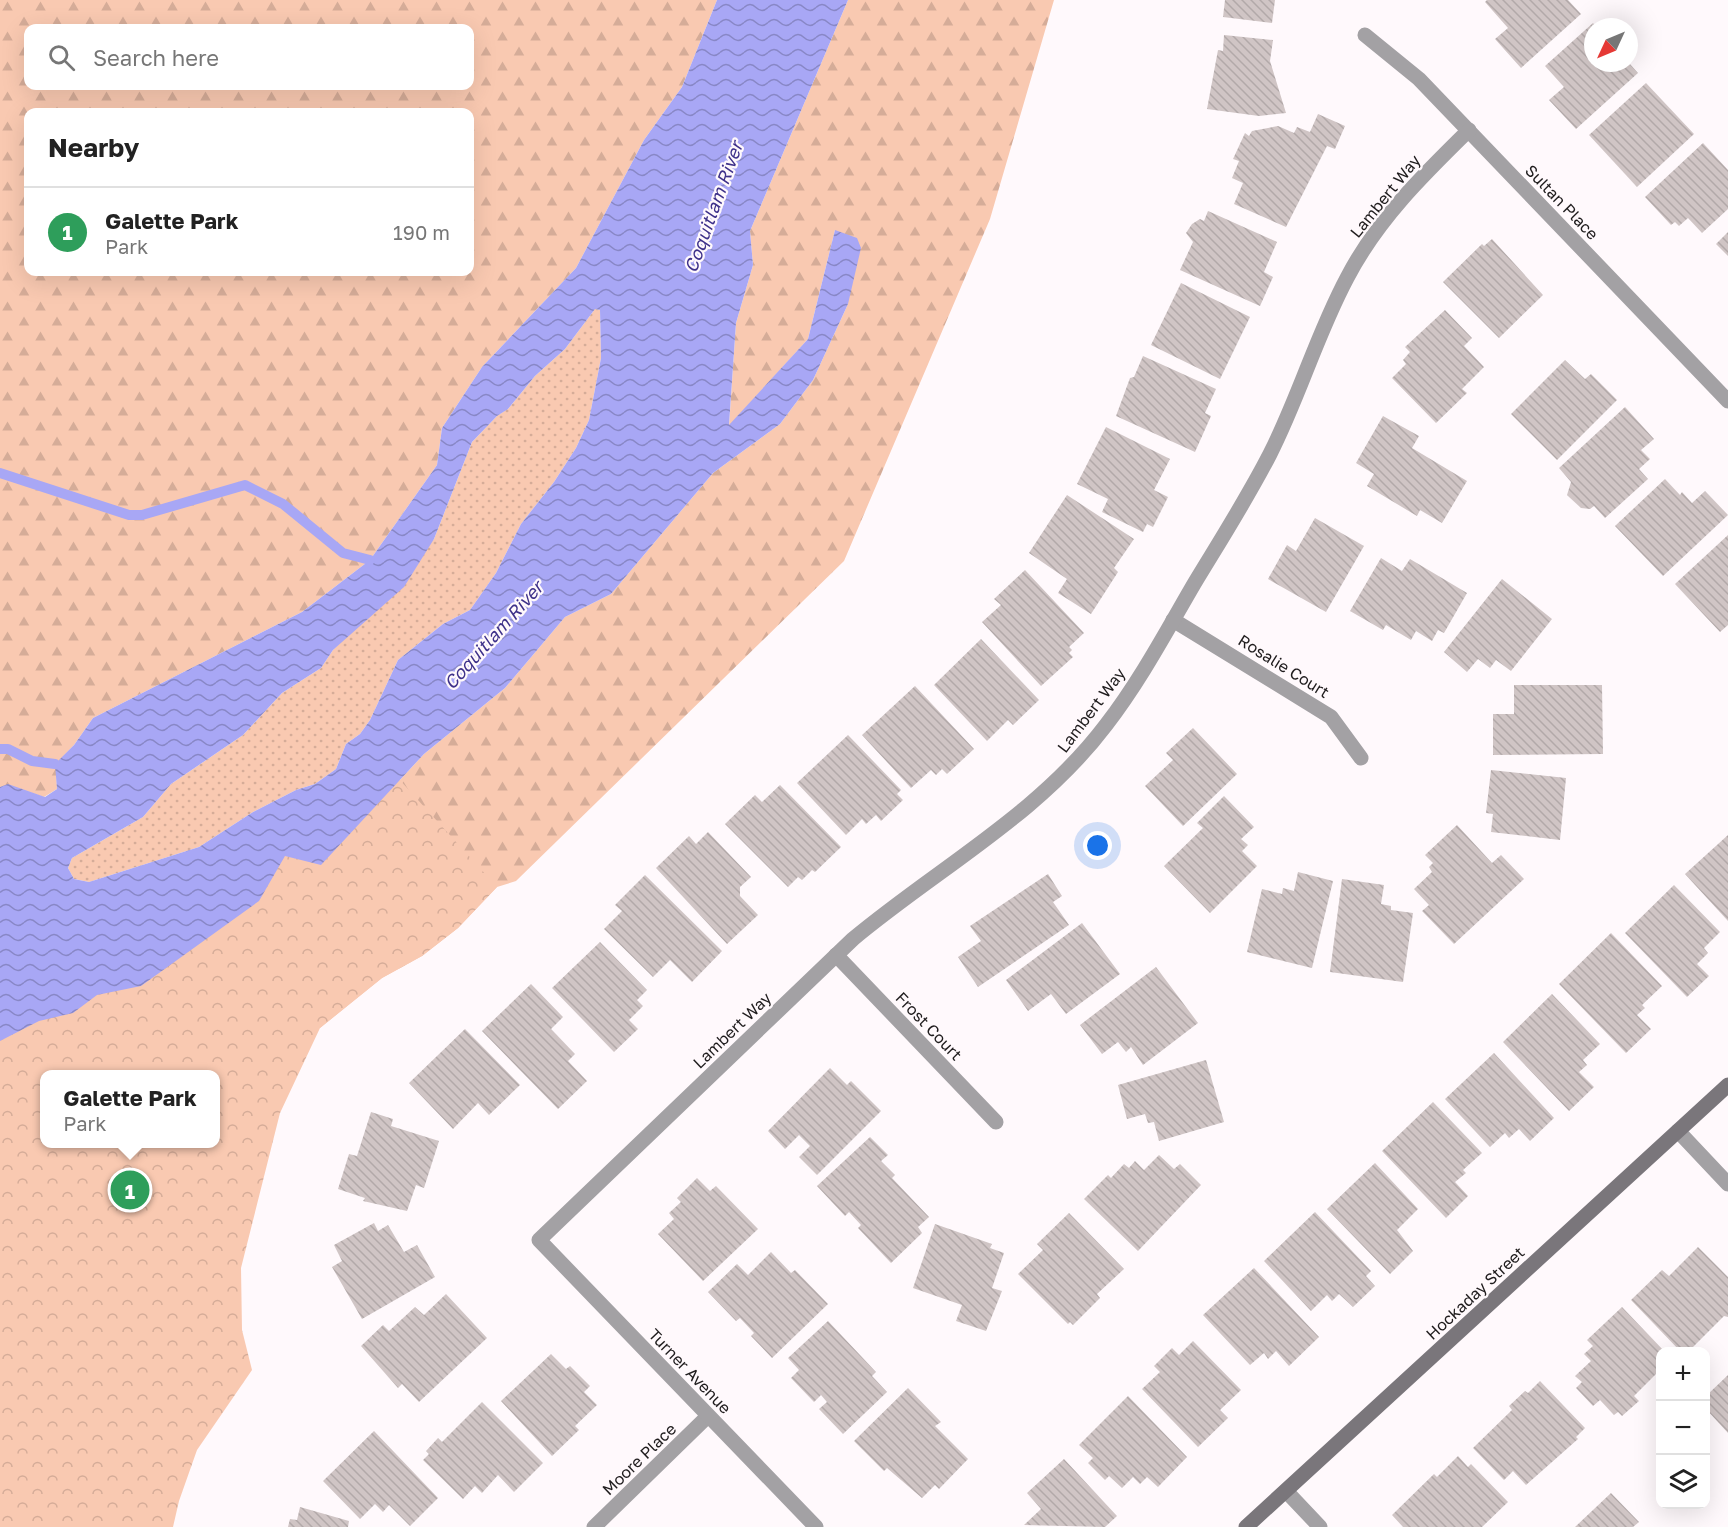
<!DOCTYPE html>
<html lang="en">
<head>
<meta charset="utf-8">
<style>
  :root { --surface:#fff; --page:#f6f6f6; --text:#222; --muted:#767676; --line:#e0e0e0; --accent:#2563eb }
  body { margin:0; font-family:"Golos Text",sans-serif; background:var(--page); color:var(--text) }
  .controls { position:absolute; right:18px; bottom:18px; display:grid; overflow:hidden; border-radius:12px; box-shadow:0 6px 24px #0002 }
  .controls button { width:54px; height:54px; display:grid; place-items:center; padding:0; border:0; border-bottom:2px solid var(--line); background:var(--surface); color:var(--text); font:30px sans-serif }
  .compass { position:absolute; left:1584px; top:18px; width:54px; height:54px; border-radius:50%; background:var(--surface); box-shadow:0 6px 24px #0002; rotate:226deg }
  .you { position:absolute; left:1098px; top:846px; width:21px; height:21px; margin:-15px; border:4px solid #fff; border-radius:50%; background:#1a73e8; box-shadow:0 0 0 9px #1a73e833 }
  .badge { display:grid; place-items:center; width:39px; height:39px; border-radius:50%; background:var(--accent); color:#fff; font-size:20px; font-weight:700 }
  .pin { position:absolute; translate:-50% -50%; border:3px solid #fff; box-shadow:0 2px 6px #0006 }
  .popup { position:absolute; left:40px; top:1070px; width:180px; height:78px; box-sizing:border-box; display:grid; place-content:center; border-radius:12px; background:var(--surface); filter:drop-shadow(0 2px 4px #0005); font-size:20px; white-space:nowrap; color:var(--muted) }
  .popup b { font-size:22px; color:var(--text) }
  .popup::after { content:''; position:absolute; left:50%; top:100%; margin-left:-12px; border:12px solid transparent; border-top-color:var(--surface) }
  .list { margin:0; padding:0; list-style:none }
  h2 { display:flex; justify-content:space-between; align-items:center; height:78px; margin:0; padding:0 24px; font-size:26px }
  h2 small { font-size:20px; font-weight:400; color:var(--muted) }
  .list li { display:grid; grid-template-columns:39px 1fr auto; gap:18px; align-items:center; box-sizing:border-box; height:90px; padding:0 24px; border-top:2px solid var(--line) }
  .list b { display:block; font-size:22px; white-space:nowrap }
  .list p { margin:0; font-size:20px; white-space:nowrap; color:var(--muted) }
  .list em { font-size:20px; font-style:normal; color:var(--muted) }
  .icon { flex:none; width:33px; height:33px; fill:none; stroke:currentColor; stroke-width:2; stroke-linecap:round; stroke-linejoin:round }
  .map { position:relative; flex:none; width:1728px; height:1527px; overflow:hidden }
  .search { position:absolute; background:var(--surface); box-shadow:0 6px 24px #0002; left:24px; top:24px; width:450px; height:66px; display:flex; align-items:center; gap:15px; box-sizing:border-box; padding:0 21px; border-radius:12px; color:var(--muted); font-size:22px }
  .panel { position:absolute; background:var(--surface); box-shadow:0 6px 24px #0002; left:24px; top:108px; width:450px; height:168px; border-radius:12px }
  .map>svg:first-child { display:block }
  .grass { fill:url(#grass-dots) }
  .forest { fill:url(#forest-firs); fill-rule:evenodd }
  .park { fill:url(#park-crowns); fill-rule:evenodd }
  .water { fill:url(#water-waves); fill-rule:evenodd }
  .lines { fill:none; stroke-linecap:round; stroke-linejoin:round }
  .stream { stroke:#a8a7f5; stroke-width:10 }
  .building { fill:url(#building-back-hatch) }
  .street { stroke:#a3a1a4; stroke-width:15 }
  .secondary { stroke:#7a767b; stroke-width:15 }
  .labels { text-anchor:middle; dominant-baseline:central; stroke-width:4.5; stroke-linejoin:round; paint-order:stroke }
  .street-label { font-size:16px; fill:#1f1c1d; stroke:#fff9fc }
  .water-label { font-size:18px; font-style:italic; fill:#3e318a; stroke:#fff9fc }
</style>
</head>
<body>
<div class="map">
<svg width="1728" height="1527" viewBox="0 0 1728 1527">
  <defs>
    <pattern id="grass-dots" width="8" height="8" patternUnits="userSpaceOnUse" patternTransform="scale(1.5)"><rect width="8" height="8" fill="#f9c9b1"/><path d="M2 2h.1M6 6h.1" fill="none" stroke="#d5ac98" stroke-width="1.8" stroke-linecap="round"/></pattern>
    <pattern id="forest-firs" width="22" height="20" patternUnits="userSpaceOnUse" patternTransform="scale(1.5)"><rect width="22" height="20" fill="#f9c9b1"/><path d="M5 1l3.5 6h-7zM16 11l3.5 6h-7z" fill="#d5ac98"/></pattern>
    <pattern id="park-crowns" width="20" height="18" patternUnits="userSpaceOnUse" patternTransform="scale(1.5)"><rect width="20" height="18" fill="#f9c9b1"/><path d="M2 6a3 3 0 1 1 6 0M12 15a3 3 0 1 1 6 0" fill="none" stroke="#d5ac98"/></pattern>
    <pattern id="water-waves" width="16" height="10" patternUnits="userSpaceOnUse" patternTransform="scale(1.5)"><rect width="16" height="10" fill="#a8a7f5"/><path d="M0 5q4-4 8 0t8 0" fill="none" stroke="#8887c6"/></pattern>
    <pattern id="building-back-hatch" width="6" height="6" patternUnits="userSpaceOnUse" patternTransform="scale(1.5)"><rect width="6" height="6" fill="#d0c5c5"/><path d="M-1 5l2 2M0 0l6 6M5-1l2 2" fill="none" stroke="#b2a9a9"/></pattern>
  </defs>
  <rect width="100%" height="100%" fill="#fff9fc"/>
  <polygon class="grass" points="595,309 600,310 601,358 589,420 576,448 554,482 521,524 496,573 470,610 443,624 398,660 370,720 360,734 346,744 336,769 315,784 296,790 253,812 199,847 89,882 74,879 68,868 72,858 143,817 171,784 243,735 282,693 321,668 333,650 434,539 472,442 497,416 508,409 535,376 565,349"/>
  <g class="forest">
    <path d="M0 0H717L682 87 644 140 576 268 482 367 442 428 437 465 370 560 302 612 93 718 74 745 56 764 57 789 44 797 8 785 0 787ZM28 28H470V86H28ZM28 112H470V272H28Z"/>
    <polygon points="848,0 1054,0 990,219 844,561 516,881 497,887 458,928 422,956 382,978 320,1028 321,865 424,754 505,688 565,617 611,594 713,473 780,424 813,380 848,304 835,230 808,339 729,426 736,323 753,265 750,231"/>
  </g>
  <path class="park" d="M398 778 497 887 458 928 422 956 382 978 320 1028 280 1113 241 1268 242 1330 252 1370 197 1450 179 1501 173 1527H0V982ZM45 1074H216V1144H45Z"/>
  <path class="water" d="M717 0H848L750 231 753 265 736 323 729 425 808 339 835 230 857 238 861 248 848 304 813 380 780 424 713 473 611 594 565 617 505 688 424 754 321 865 285 856 259 901 141 986 97 995 73 1013 39 1021 0 1041V787L8 784 45 797 57 789 55 764 74 745 93 718 302 612 370 560 437 465 442 428 482 367 576 268 644 140 682 87ZM595 309 600 310 601 358 589 420 576 448 554 482 521 524 496 573 470 610 443 624 398 660 370 720 360 734 346 744 336 769 315 784 296 790 253 812 199 847 89 882 74 879 68 868 72 858 143 817 171 784 243 735 282 693 321 668 333 650 404 587 434 539 472 442 497 416 508 409 535 376 565 349Z"/>
  <g class="lines">
    <g class="stream">
      <polyline points="0,473 129,515 142,515 245,485 283,504 343,553 370,560"/>
      <polyline points="0,749 8,749 32,761 55,764"/>
    </g>
  </g>
  <g class="building">
    <polygon points="1225,0 1275,0 1272,23 1223,17"/>
    <polygon points="1487,0 1568,0 1581,14 1521,68 1495,39 1508,28 1485,2"/>
    <polygon points="1593,23 1596,27 1593,27 1593,63 1629,63 1638,73 1576,129 1549,100 1564,87 1545,66"/>
    <polygon points="1224,35 1273,40 1270,61 1286,113 1259,116 1207,109 1218,50 1223,51"/>
    <polygon points="1646,83 1694,134 1637,187 1589,135"/>
    <polygon points="1318,114 1345,126 1335,149 1327,146 1286,227 1234,204 1243,183 1232,178 1239,161 1233,159 1245,133 1249,136 1252,131 1278,126 1294,133 1297,127 1310,132"/>
    <polygon points="1703,143 1728,170 1728,209 1702,233 1688,218 1679,226 1675,222 1671,225 1645,197"/>
    <polygon points="1208,211 1277,242 1264,272 1273,277 1260,306 1180,270 1193,242 1186,233 1192,224 1200,219 1204,221"/>
    <polygon points="1728,232 1728,256 1716,244"/>
    <polygon points="1492,239 1543,295 1499,338 1443,282 1482,244 1484,246"/>
    <polygon points="1181,283 1250,317 1220,379 1151,345"/>
    <polygon points="1445,310 1472,338 1464,346 1484,367 1462,389 1467,393 1436,423 1392,378 1406,364 1403,360 1410,352 1405,347"/>
    <polygon points="1143,356 1216,389 1205,413 1211,416 1195,452 1116,416 1130,378 1134,377"/>
    <polygon points="1565,360 1585,379 1591,374 1617,400 1557,460 1511,414"/>
    <polygon points="1625,407 1654,439 1641,450 1650,459 1639,469 1648,479 1605,518 1594,506 1590,509 1581,508 1567,495 1571,482 1559,468"/>
    <polygon points="1383,416 1419,436 1412,448 1467,481 1442,523 1420,510 1417,516 1367,486 1374,474 1356,463"/>
    <polygon points="1106,427 1170,459 1154,490 1168,497 1153,527 1147,524 1143,532 1102,512 1108,499 1077,484"/>
    <polygon points="1665,479 1680,495 1682,492 1692,503 1705,491 1728,515 1663,576 1615,526"/>
    <polygon points="1067,495 1134,539 1114,568 1118,572 1091,614 1058,593 1067,579 1029,553"/>
    <polygon points="1315,518 1364,546 1326,612 1268,579 1287,545 1296,551"/>
    <polygon points="1728,535 1728,625 1720,632 1675,584"/>
    <polygon points="1381,558 1402,571 1410,559 1467,593 1444,633 1438,630 1432,641 1416,631 1411,640 1386,625 1383,630 1350,611"/>
    <polygon points="1025,570 1084,633 1069,647 1072,650 1069,653 1073,657 1041,686 982,622 1001,605 994,599"/>
    <polygon points="1502,579 1552,619 1511,671 1496,660 1490,668 1478,659 1467,672 1444,652"/>
    <polygon points="981,639 1039,700 1013,725 1008,720 987,741 934,685"/>
    <polygon points="1514,685 1602,685 1603,754 1493,755 1493,714 1514,714"/>
    <polygon points="915,686 974,749 947,774 942,769 936,775 931,770 911,788 862,735"/>
    <polygon points="1193,728 1237,774 1183,826 1145,786 1173,760 1166,753"/>
    <polygon points="848,735 901,790 897,794 903,800 881,821 876,815 866,824 862,819 846,835 797,783"/>
    <polygon points="1491,770 1566,778 1560,840 1491,832 1493,814 1486,813"/>
    <polygon points="780,785 841,847 815,872 812,870 802,880 798,877 788,887 725,824 755,795 762,802"/>
    <polygon points="1224,796 1254,827 1241,839 1248,845 1242,851 1257,866 1210,913 1164,866 1203,828 1197,823"/>
    <polygon points="1457,825 1492,863 1501,855 1524,879 1454,944 1422,911 1429,905 1414,889 1432,872 1429,867 1433,863 1425,855"/>
    <polygon points="708,832 751,877 740,887 740,896 758,915 727,944 656,868 689,836 696,844"/>
    <polygon points="1728,835 1728,921 1685,874"/>
    <polygon points="1298,872 1333,881 1312,968 1247,952 1262,889 1282,894 1283,888 1294,891"/>
    <polygon points="1048,874 1062,896 1053,902 1069,925 978,987 958,957 981,941 970,926"/>
    <polygon points="645,875 722,951 692,982 670,960 653,977 604,929 622,911 615,905"/>
    <polygon points="1342,879 1384,885 1381,904 1391,906 1391,910 1413,913 1403,982 1330,972"/>
    <polygon points="1674,885 1720,932 1704,948 1708,953 1697,964 1709,976 1687,997 1625,933"/>
    <polygon points="1082,923 1120,974 1066,1014 1051,994 1028,1011 1006,980"/>
    <polygon points="1611,933 1662,986 1642,1005 1645,1008 1637,1015 1651,1029 1626,1053 1559,984"/>
    <polygon points="600,942 647,990 637,1000 643,1006 629,1020 638,1029 614,1052 552,988"/>
    <polygon points="1156,967 1198,1023 1143,1065 1131,1047 1126,1052 1118,1042 1102,1054 1080,1025"/>
    <polygon points="531,984 563,1017 551,1029 575,1054 568,1061 587,1081 558,1109 482,1031"/>
    <polygon points="1552,994 1600,1044 1583,1060 1587,1065 1579,1072 1594,1087 1569,1111 1503,1042"/>
    <polygon points="465,1029 520,1085 489,1115 478,1103 453,1129 409,1083"/>
    <polygon points="1494,1053 1554,1118 1530,1141 1519,1129 1509,1138 1505,1133 1490,1147 1445,1099"/>
    <polygon points="1206,1060 1224,1122 1159,1141 1154,1122 1148,1123 1145,1114 1127,1119 1118,1085"/>
    <polygon points="830,1068 847,1085 851,1081 881,1111 817,1175 799,1157 810,1146 799,1135 785,1149 768,1131"/>
    <polygon points="1433,1102 1482,1153 1463,1170 1466,1173 1455,1182 1468,1196 1446,1218 1382,1151"/>
    <polygon points="371,1112 393,1119 391,1126 439,1141 424,1188 416,1185 407,1211 363,1201 365,1198 338,1189 349,1154 357,1156"/>
    <polygon points="870,1137 888,1155 881,1161 895,1175 892,1178 929,1217 918,1227 922,1233 891,1263 858,1228 861,1225 849,1212 845,1216 817,1186"/>
    <polygon points="1159,1155 1174,1169 1180,1164 1201,1185 1138,1251 1084,1199 1108,1175 1111,1178 1124,1164 1129,1168 1135,1161 1144,1170"/>
    <polygon points="1375,1163 1418,1209 1397,1230 1413,1251 1390,1274 1327,1209"/>
    <polygon points="697,1178 710,1191 716,1186 758,1229 703,1281 658,1234 674,1219 669,1213 681,1202 677,1198"/>
    <polygon points="1315,1212 1371,1271 1366,1276 1375,1286 1353,1307 1339,1294 1332,1301 1327,1295 1311,1311 1264,1261"/>
    <polygon points="1069,1213 1124,1269 1097,1294 1100,1298 1073,1325 1070,1322 1068,1324 1018,1274 1043,1250 1037,1244"/>
    <polygon points="374,1223 378,1231 388,1225 404,1252 417,1245 435,1277 362,1319 332,1267 342,1261 334,1245"/>
    <polygon points="935,1224 992,1244 990,1248 1004,1253 992,1288 1002,1291 986,1331 956,1321 962,1305 913,1288"/>
    <polygon points="1698,1247 1728,1277 1728,1317 1724,1316 1688,1352 1681,1352 1631,1300 1662,1270 1669,1276"/>
    <polygon points="771,1252 791,1273 795,1270 828,1304 772,1358 751,1336 754,1333 740,1318 736,1321 708,1292 737,1264 748,1275"/>
    <polygon points="1254,1268 1319,1337 1289,1366 1276,1351 1268,1359 1264,1353 1250,1365 1203,1315"/>
    <polygon points="446,1294 487,1338 419,1402 402,1384 398,1388 361,1346 383,1325 389,1331 415,1307 424,1315"/>
    <polygon points="1622,1307 1665,1352 1660,1352 1660,1370 1634,1396 1639,1401 1622,1416 1618,1412 1614,1415 1600,1400 1593,1406 1576,1388 1582,1382 1575,1376 1591,1361 1584,1354 1593,1346 1587,1340"/>
    <polygon points="828,1321 876,1372 872,1376 887,1392 843,1434 819,1409 827,1402 821,1395 814,1402 791,1378 799,1370 788,1358"/>
    <polygon points="1193,1341 1241,1390 1220,1410 1228,1418 1198,1447 1142,1389 1160,1372 1154,1366 1172,1348 1179,1355"/>
    <polygon points="551,1354 566,1369 570,1366 590,1386 584,1392 597,1405 575,1426 579,1430 552,1456 501,1401"/>
    <polygon points="1728,1375 1728,1433 1706,1409 1706,1396"/>
    <polygon points="1540,1381 1585,1428 1576,1437 1578,1439 1526,1485 1513,1471 1504,1480 1473,1448 1512,1410 1509,1406 1525,1391 1528,1393"/>
    <polygon points="908,1388 941,1422 935,1426 968,1459 939,1489 935,1485 922,1498 887,1468 884,1471 854,1441"/>
    <polygon points="1128,1396 1187,1457 1158,1487 1147,1477 1140,1484 1133,1477 1122,1488 1109,1476 1105,1480 1088,1463 1093,1458 1079,1445"/>
    <polygon points="482,1402 543,1463 514,1492 498,1475 482,1493 475,1486 463,1499 423,1460 429,1454 426,1451 438,1438 442,1442"/>
    <polygon points="374,1431 438,1498 410,1526 389,1505 383,1512 375,1504 360,1519 323,1481"/>
    <polygon points="1458,1456 1468,1467 1471,1464 1508,1502 1482,1527 1403,1527 1392,1515 1434,1474 1437,1477"/>
    <polygon points="1064,1459 1117,1516 1105,1527 1024,1525 1041,1509 1027,1493"/>
    <polygon points="1611,1493 1639,1522 1633,1527 1575,1527"/>
    <polygon points="300,1507 349,1521 348,1527 288,1527 290,1519 297,1520"/>
  </g>
  <g class="lines">
    <g class="street">
      <polyline points="1365,35 1419,79 1728,401"/>
      <polyline points="1173,620 1331,717 1361,758"/>
      <polyline points="836,955 996,1122"/>
      <polyline points="1678,1131 1728,1184"/>
      <polyline points="1286,1491 1320,1527"/>
      <polyline points="594,1527 708,1416"/>
      <path d="M816 1527 539 1240 853 939C938 868 1038 815 1106 725 1140 681 1166 632 1194 584 1220 541 1247 499 1270 454 1299 397 1317 334 1347 278 1377 220 1423 175 1469 130"/>
    </g>
    <polyline class="secondary" points="1246,1527 1728,1085"/>
  </g>
  <g class="labels">
    <g class="street-label">
      <text transform="translate(1385 196) rotate(-51)">Lambert Way</text>
      <text transform="translate(1562 202) rotate(46)">Sultan Place</text>
      <text transform="translate(1284 666) rotate(32)">Rosalie Court</text>
      <text transform="translate(1091 710) rotate(-53)">Lambert Way</text>
      <text transform="translate(929 1026) rotate(46)">Frost Court</text>
      <text transform="translate(732 1030) rotate(-44)">Lambert Way</text>
      <text transform="translate(1475 1293) rotate(-43)">Hockaday Street</text>
      <text transform="translate(690 1371) rotate(46)">Turner Avenue</text>
      <text transform="translate(639 1459) rotate(-44)">Moore Place</text>
    </g>
    <g class="water-label">
      <text transform="translate(713 207) rotate(-70)">Coquitlam River</text>
      <text transform="translate(493 635) rotate(-48)">Coquitlam River</text>
    </g>
  </g>
</svg>
<div class="controls">
<button>+</button>
<button>−</button>
<button><svg class="icon" aria-label="layers" viewBox="0 0 24 24"><path d="M12 4l9 5-9 5-9-5zM3 14l9 5 9-5"/></svg></button>
</div>
<svg class="compass" viewBox="-18 -18 36 36"><path d="M0-13l5 13h-10z" fill="#e53935"/><path d="M0 13l5-13h-10z" fill="#767676"/></svg>
<div class="you"></div>
<div class="pin badge" style="left:130px;top:1190px;background:#2e9e5b">1</div>
<div class="popup"><b>Galette Park</b>Park</div>
<div class="search"><svg class="icon" aria-label="search" viewBox="0 0 24 24"><circle cx="10" cy="10" r="6"/><path d="M15 15l6 6"/></svg>Search here</div>
<section class="panel">
<h2>Nearby<small></small></h2>
<ul class="list">
<li><span class="badge" style="background:#2e9e5b">1</span><div><b>Galette Park</b><p>Park</p></div><em>190 m</em></li>
</ul>
</section>
</div>
</body>
</html>
